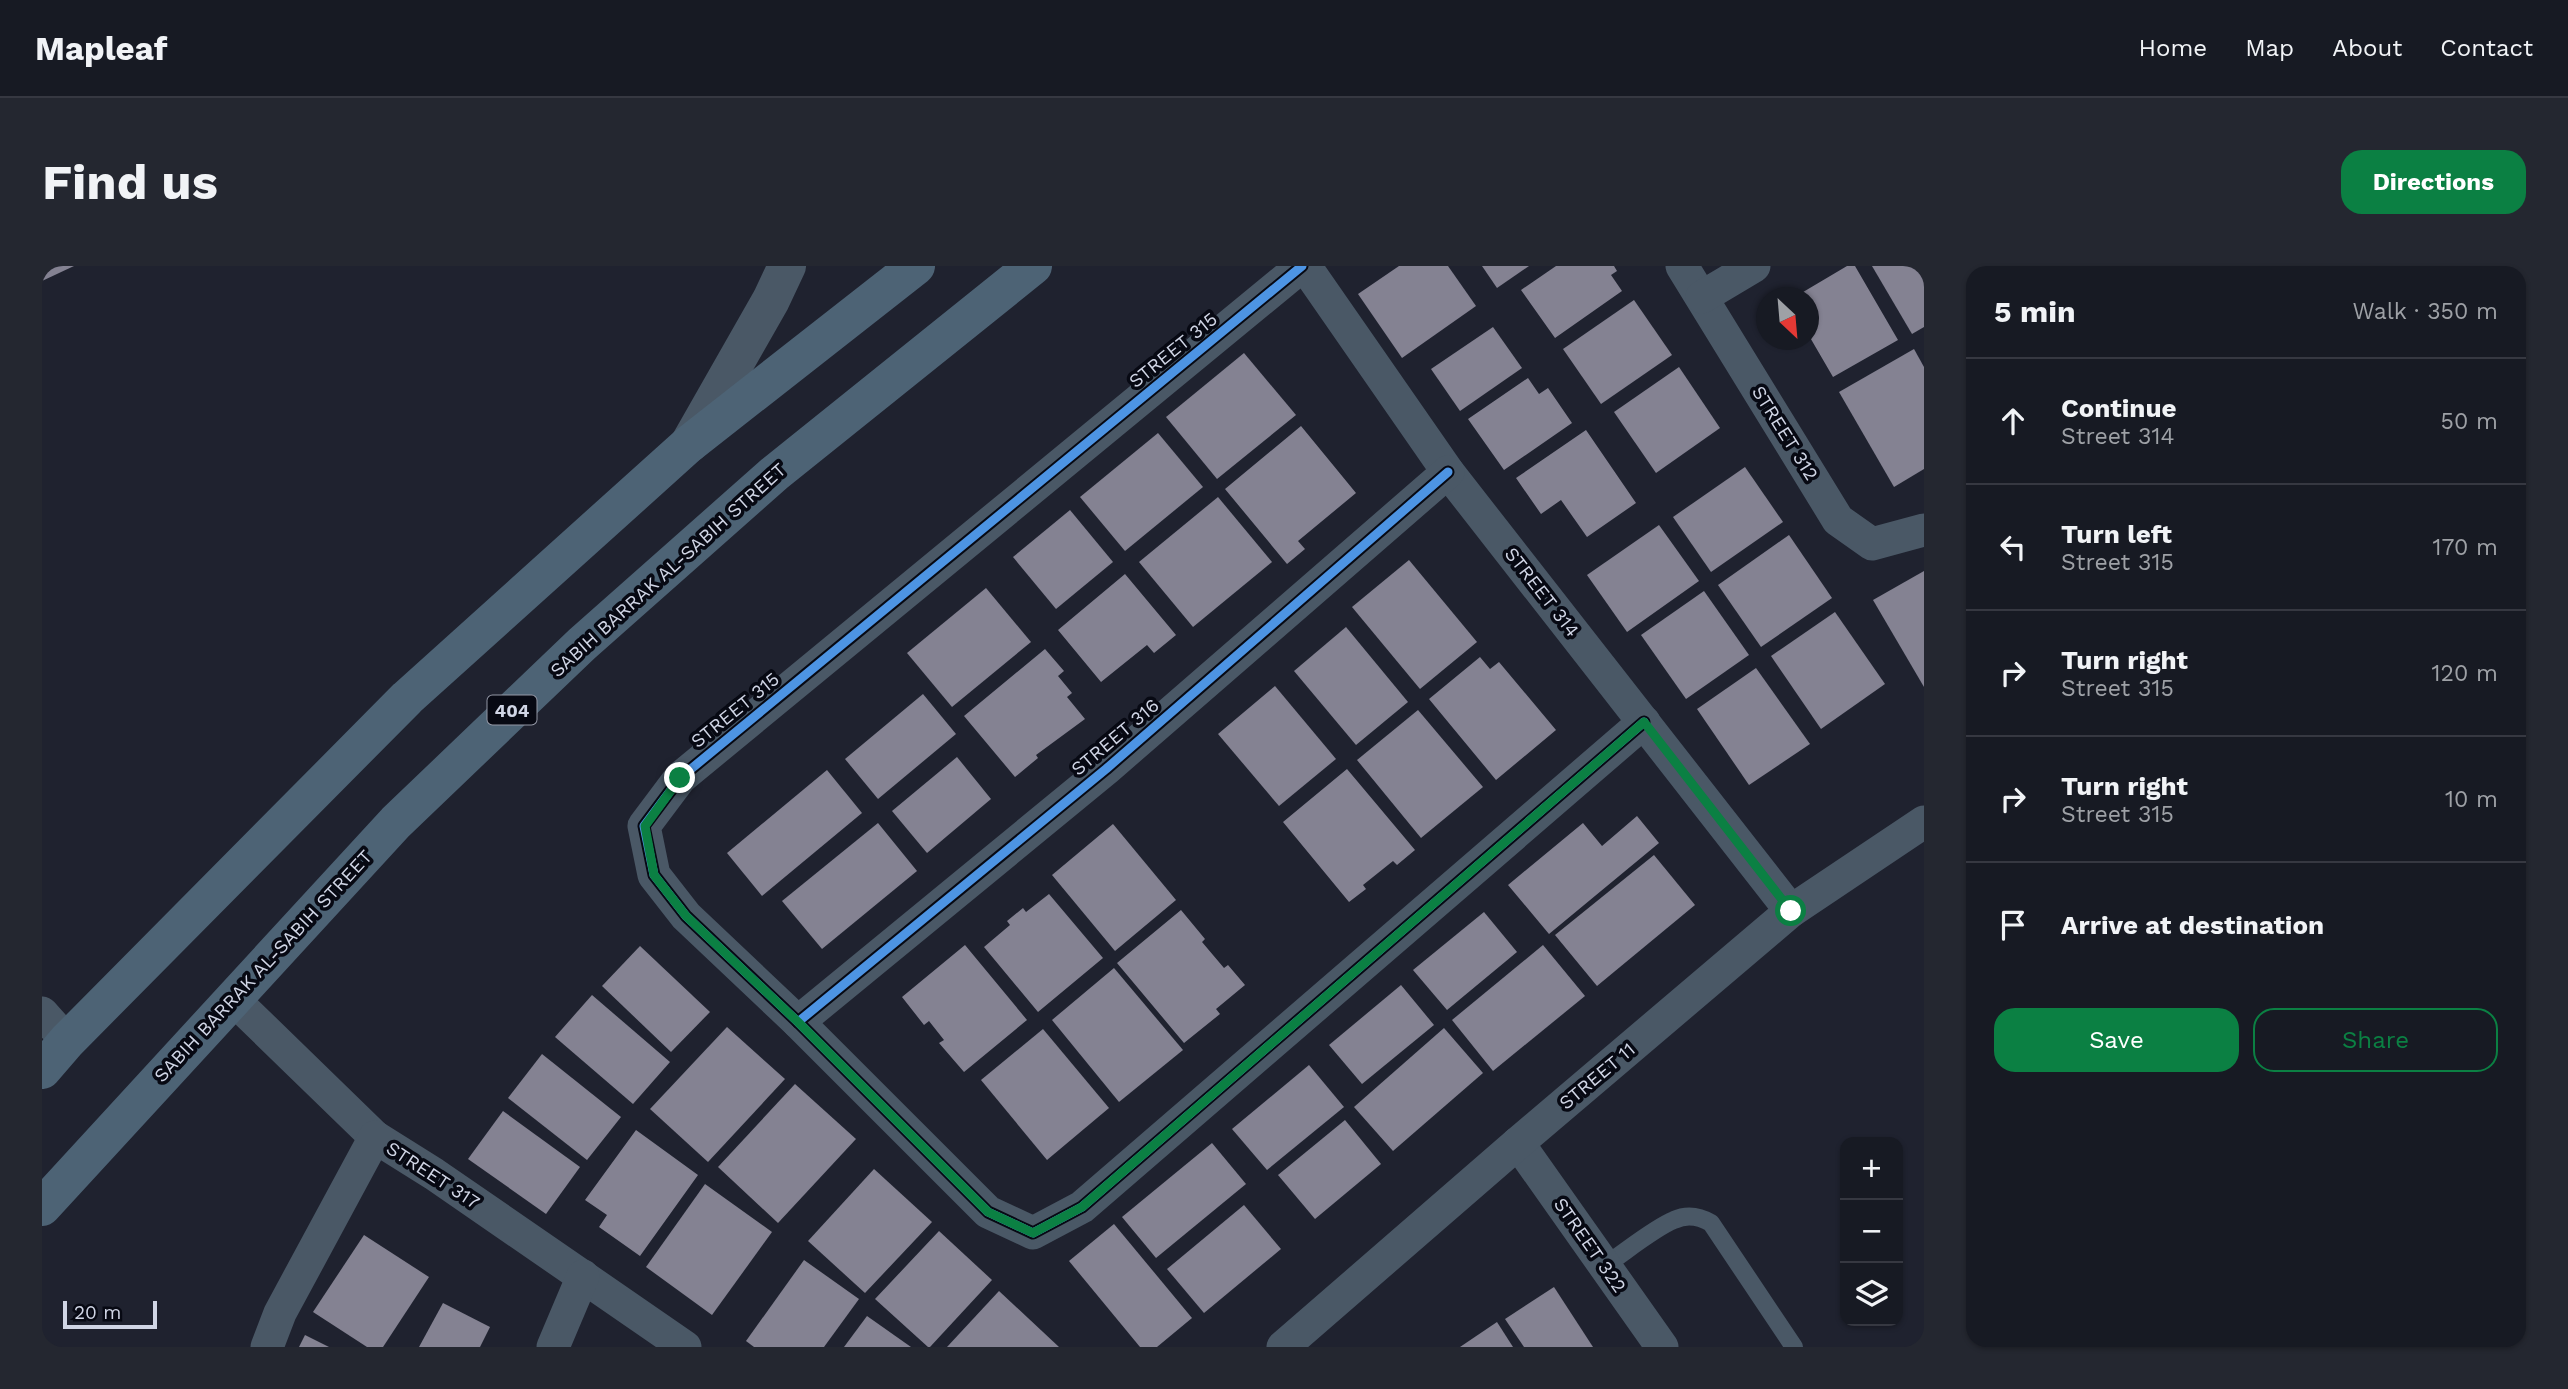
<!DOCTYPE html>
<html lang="en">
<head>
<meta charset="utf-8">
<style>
  :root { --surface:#171a23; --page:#242730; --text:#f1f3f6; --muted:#9ea1a6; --line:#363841; --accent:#0b8043 }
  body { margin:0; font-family:"Work Sans",sans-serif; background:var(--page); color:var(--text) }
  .controls { position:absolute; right:21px; bottom:21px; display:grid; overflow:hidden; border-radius:14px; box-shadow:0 2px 5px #0004 }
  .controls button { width:63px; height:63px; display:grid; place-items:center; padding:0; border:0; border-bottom:2px solid var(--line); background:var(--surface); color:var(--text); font:35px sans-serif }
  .compass { position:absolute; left:1714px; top:21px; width:63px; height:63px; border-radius:50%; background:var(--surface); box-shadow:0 2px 5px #0004; rotate:154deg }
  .scale { position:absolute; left:21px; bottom:18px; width:94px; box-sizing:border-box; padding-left:7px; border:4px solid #d0d5e5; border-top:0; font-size:19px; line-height:24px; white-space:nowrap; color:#d0d5e5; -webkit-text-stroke:5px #070913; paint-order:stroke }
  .stop { position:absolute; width:21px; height:21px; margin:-16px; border:5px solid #0b8043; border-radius:50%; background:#fff }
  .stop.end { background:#0b8043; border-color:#fff; box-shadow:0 2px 7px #0008 }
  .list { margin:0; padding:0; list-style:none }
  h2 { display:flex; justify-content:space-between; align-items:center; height:91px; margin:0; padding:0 28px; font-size:30px }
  h2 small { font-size:23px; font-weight:400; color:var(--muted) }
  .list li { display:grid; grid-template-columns:46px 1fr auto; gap:21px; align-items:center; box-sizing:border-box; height:126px; padding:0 28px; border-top:2px solid var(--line) }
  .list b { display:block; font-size:26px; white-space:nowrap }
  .list p { margin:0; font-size:23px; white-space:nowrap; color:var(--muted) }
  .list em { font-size:23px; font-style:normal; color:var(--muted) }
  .actions { display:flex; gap:14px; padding:21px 28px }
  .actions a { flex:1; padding:16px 0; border:2px solid var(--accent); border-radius:21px; text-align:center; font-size:24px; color:var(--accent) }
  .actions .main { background:var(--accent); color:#fff }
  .icon { flex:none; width:38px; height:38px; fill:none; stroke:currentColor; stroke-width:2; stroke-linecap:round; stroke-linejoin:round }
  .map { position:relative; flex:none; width:1882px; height:1081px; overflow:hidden; border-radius:21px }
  header { display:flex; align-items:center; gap:42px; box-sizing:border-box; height:98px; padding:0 35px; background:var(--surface); border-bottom:2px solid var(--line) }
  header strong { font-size:33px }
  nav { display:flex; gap:38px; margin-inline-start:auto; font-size:24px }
  .intro { display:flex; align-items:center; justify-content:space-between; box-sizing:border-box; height:168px; padding:0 42px }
  h1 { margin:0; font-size:49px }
  .button { padding:18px 32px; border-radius:21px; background:var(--accent); color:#fff; font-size:24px; font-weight:700 }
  main { display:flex; gap:42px; padding:0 42px }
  aside { flex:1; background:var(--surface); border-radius:21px; box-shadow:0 2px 5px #0004 }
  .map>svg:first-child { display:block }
  .building { fill:#848292 }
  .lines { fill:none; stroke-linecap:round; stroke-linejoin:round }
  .service { stroke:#4a5866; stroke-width:18 }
  .minor { stroke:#4a5866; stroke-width:33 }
  .tertiary { stroke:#4a5866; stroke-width:38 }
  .primary { stroke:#4d6375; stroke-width:38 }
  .cycleway-casing { stroke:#070913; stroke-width:13 }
  .cycleway { stroke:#4d94e3; stroke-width:9 }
  .route { stroke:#0b8043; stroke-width:9 }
  .labels { text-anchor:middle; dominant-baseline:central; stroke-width:7; stroke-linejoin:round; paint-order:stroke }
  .shield { fill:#070913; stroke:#9498a6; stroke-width:2 }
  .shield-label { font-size:18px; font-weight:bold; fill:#d0d5e5 }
  .street-label { font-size:19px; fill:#d0d5e5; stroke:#070913 }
</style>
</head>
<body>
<header>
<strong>Mapleaf</strong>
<nav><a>Home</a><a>Map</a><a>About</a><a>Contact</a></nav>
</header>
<div class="intro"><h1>Find us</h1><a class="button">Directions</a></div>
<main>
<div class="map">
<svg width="1882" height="1081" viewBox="0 0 1882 1081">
  <rect width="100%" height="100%" fill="#1f222f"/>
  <g class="building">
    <polygon points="0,0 32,0 0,15"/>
    <polygon points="1357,0 1406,0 1434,40 1360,92 1316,28"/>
    <polygon points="1440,0 1487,0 1455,22"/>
    <polygon points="1514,0 1572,0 1575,5 1569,9 1580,25 1513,72 1479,24"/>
    <polygon points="1805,0 1813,0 1856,74 1791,111 1766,68 1766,32 1751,32"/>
    <polygon points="1830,0 1882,0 1882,61 1870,68"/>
    <polygon points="1592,34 1630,89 1559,138 1521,83"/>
    <polygon points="1451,61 1480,102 1418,145 1389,103"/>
    <polygon points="1872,83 1882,101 1882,203 1852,221 1797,126"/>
    <polygon points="1202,87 1254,149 1175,213 1124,151"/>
    <polygon points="1637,101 1678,162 1614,207 1572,146"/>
    <polygon points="1486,112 1497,128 1506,122 1530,157 1462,204 1426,153"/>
    <polygon points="1259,160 1314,227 1256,275 1263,283 1245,298 1183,223"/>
    <polygon points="1544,164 1594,237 1545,271 1519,234 1499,248 1474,212"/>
    <polygon points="1116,167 1161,221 1083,285 1038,231"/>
    <polygon points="1703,201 1741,256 1669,306 1631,251"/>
    <polygon points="1176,231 1230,296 1151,361 1097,296"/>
    <polygon points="1028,244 1071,296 1014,343 971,291"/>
    <polygon points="1617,259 1657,315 1585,366 1545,309"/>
    <polygon points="1747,269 1790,332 1719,381 1676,319"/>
    <polygon points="1367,294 1435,376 1378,423 1310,341"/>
    <polygon points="1882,305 1882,421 1831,334"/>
    <polygon points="1083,308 1134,369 1112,387 1105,379 1059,416 1016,364"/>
    <polygon points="944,322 989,376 910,441 865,387"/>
    <polygon points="1662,325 1707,389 1644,433 1599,369"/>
    <polygon points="1793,346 1843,418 1779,463 1729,390"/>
    <polygon points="1304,361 1366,436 1314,479 1252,405"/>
    <polygon points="1003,383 1022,405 1016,410 1030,427 1025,431 1043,453 994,489 996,492 973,511 922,450"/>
    <polygon points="1438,391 1448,403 1457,396 1514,464 1454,514 1387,433"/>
    <polygon points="1714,402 1768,478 1707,519 1655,443"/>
    <polygon points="1233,420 1294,493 1237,540 1176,468"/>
    <polygon points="881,428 914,468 836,533 803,493"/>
    <polygon points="1376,444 1441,521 1379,572 1315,494"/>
    <polygon points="915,491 949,533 885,587 850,545"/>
    <polygon points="1305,503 1373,584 1355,599 1351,595 1321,619 1324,623 1307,636 1241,556"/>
    <polygon points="785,504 820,547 720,630 685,587"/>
    <polygon points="1595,550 1617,577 1507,668 1466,619 1541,557 1560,580"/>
    <polygon points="836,557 875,605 780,683 740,635"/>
    <polygon points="1071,558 1134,634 1073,685 1010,609"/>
    <polygon points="1612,589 1653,639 1555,720 1513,669"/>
    <polygon points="1007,628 1061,692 996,746 942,681 968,659 965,655 981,642 984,646"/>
    <polygon points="1139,644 1163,673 1160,676 1182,702 1186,699 1203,719 1174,743 1178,748 1142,777 1075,697"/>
    <polygon points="1442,646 1475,686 1405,744 1371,704"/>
    <polygon points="923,679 985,754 922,806 897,777 902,774 887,755 882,759 860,731"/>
    <polygon points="1501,679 1543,730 1451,805 1410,754"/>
    <polygon points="598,680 668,746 629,786 560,720"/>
    <polygon points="1072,702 1141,784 1077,836 1010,754"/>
    <polygon points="1359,719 1392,759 1320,818 1287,779"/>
    <polygon points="550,729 628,796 591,838 513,771"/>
    <polygon points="685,761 743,813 666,896 608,843"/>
    <polygon points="1402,762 1441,807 1351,885 1312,841"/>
    <polygon points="1001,763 1067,842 1005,894 939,814"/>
    <polygon points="500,788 579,851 545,894 466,832"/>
    <polygon points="1267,799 1302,841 1225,904 1190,863"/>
    <polygon points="753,818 814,873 736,957 676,901"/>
    <polygon points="461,845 538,901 504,948 426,893"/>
    <polygon points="1303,854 1339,898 1273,953 1236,909"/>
    <polygon points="594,864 656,909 598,990 557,961 565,949 543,934"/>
    <polygon points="1170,877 1204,918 1114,992 1080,951"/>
    <polygon points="832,903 890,956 823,1027 766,975"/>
    <polygon points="663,918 730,966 670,1049 604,1001"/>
    <polygon points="1202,939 1239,983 1162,1047 1125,1003"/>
    <polygon points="1072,958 1150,1052 1115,1081 1098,1081 1027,995"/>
    <polygon points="897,965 950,1014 888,1081 886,1081 833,1033"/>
    <polygon points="322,969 387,1011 341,1081 325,1081 271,1046"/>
    <polygon points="762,994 817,1033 782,1081 712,1081 704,1075"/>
    <polygon points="1512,1021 1551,1081 1482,1081 1463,1053"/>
    <polygon points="957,1025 1017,1081 905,1081"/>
    <polygon points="401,1037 448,1061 438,1081 377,1081"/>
    <polygon points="825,1050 869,1081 802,1081"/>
    <polygon points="1455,1056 1471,1081 1418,1081"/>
    <polygon points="263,1069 287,1081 257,1081"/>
  </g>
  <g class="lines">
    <path class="service" d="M1562 1000C1582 987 1612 962 1632 954 1645 948 1657 950 1669 957L1752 1081"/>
    <g class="minor">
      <polyline points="1260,0 638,512 602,560 612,609 644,650 756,756 946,946 991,967 1040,941 1602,456"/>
      <polyline points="1263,0 1406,206 1749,645"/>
      <polyline points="1640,0 1796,254 1830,278 1882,264"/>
      <polyline points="1660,31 1712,0"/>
      <polyline points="191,733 333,871"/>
      <polyline points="0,747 25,775"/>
      <polyline points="756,756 1064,503 1406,206"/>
      <polyline points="1476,877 1620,1081"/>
      <polyline points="225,1081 238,1047 333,871 392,908 643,1081"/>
      <polyline points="511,1081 541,1010"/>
      <polyline points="1241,1081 1476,877 1749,645 1882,556"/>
    </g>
    <polyline class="tertiary" points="647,178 729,34 745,0"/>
    <g class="primary">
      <polyline points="0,804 25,775 365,432 647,178 874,0"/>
      <polyline points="0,941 354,556 540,378 732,208 991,0"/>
    </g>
    <defs>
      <g id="cycleway">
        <polyline points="1260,0 638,512 602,560 612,609 644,650 756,756 946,946 991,967 1040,941 1602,456"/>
        <polyline points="756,756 1064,503 1406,206"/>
      </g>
    </defs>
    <use href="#cycleway" class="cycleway-casing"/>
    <use href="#cycleway" class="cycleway"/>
  </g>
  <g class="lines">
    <polyline class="route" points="638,512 603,560 612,609 644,650 756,756 946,946 991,967 1040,941 1602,456 1749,645"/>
  </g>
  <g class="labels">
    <rect class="shield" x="445.5" y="429.5" width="49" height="29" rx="5"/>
    <g class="shield-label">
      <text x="470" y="444">404</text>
    </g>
    <g class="street-label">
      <text transform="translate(1131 84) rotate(-39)">STREET 315</text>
      <text transform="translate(1743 167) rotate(58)">STREET 312</text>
      <text transform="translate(626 304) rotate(-42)">SABIH BARRAK AL-SABIH STREET</text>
      <text transform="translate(1500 326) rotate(52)">STREET 314</text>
      <text transform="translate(693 444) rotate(-39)">STREET 315</text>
      <text transform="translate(1073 471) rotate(-40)">STREET 316</text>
      <text transform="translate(221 700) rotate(-47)">SABIH BARRAK AL-SABIH STREET</text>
      <text transform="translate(1555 810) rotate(-40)">STREET 11</text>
      <text transform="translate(391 909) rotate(33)">STREET 317</text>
      <text transform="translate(1548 979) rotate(55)">STREET 322</text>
    </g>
  </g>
</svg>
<div class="controls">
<button>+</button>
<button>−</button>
<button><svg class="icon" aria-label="layers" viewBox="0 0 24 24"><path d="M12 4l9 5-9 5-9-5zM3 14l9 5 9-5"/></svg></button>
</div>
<svg class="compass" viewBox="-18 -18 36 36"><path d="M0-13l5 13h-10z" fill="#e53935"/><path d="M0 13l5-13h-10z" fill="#9ea1a6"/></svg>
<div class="scale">20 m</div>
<div class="stop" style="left:1749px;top:645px"></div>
<div class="stop end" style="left:638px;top:512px"></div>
</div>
<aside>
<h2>5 min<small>Walk · 350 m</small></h2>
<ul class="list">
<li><svg class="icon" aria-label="ahead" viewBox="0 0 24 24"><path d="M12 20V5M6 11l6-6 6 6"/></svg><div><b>Continue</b><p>Street 314</p></div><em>50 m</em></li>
<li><svg class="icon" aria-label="left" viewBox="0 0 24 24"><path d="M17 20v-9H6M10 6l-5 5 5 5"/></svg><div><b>Turn left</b><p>Street 315</p></div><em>170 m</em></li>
<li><svg class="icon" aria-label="right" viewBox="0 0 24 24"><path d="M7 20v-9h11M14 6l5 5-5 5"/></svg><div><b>Turn right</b><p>Street 315</p></div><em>120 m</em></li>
<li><svg class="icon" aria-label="right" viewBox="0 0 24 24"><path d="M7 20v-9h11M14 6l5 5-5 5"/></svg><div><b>Turn right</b><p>Street 315</p></div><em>10 m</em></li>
<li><svg class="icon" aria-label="arrive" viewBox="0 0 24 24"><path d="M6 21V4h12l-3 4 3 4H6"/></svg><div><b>Arrive at destination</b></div></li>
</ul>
<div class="actions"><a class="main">Save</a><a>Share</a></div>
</aside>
</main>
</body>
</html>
